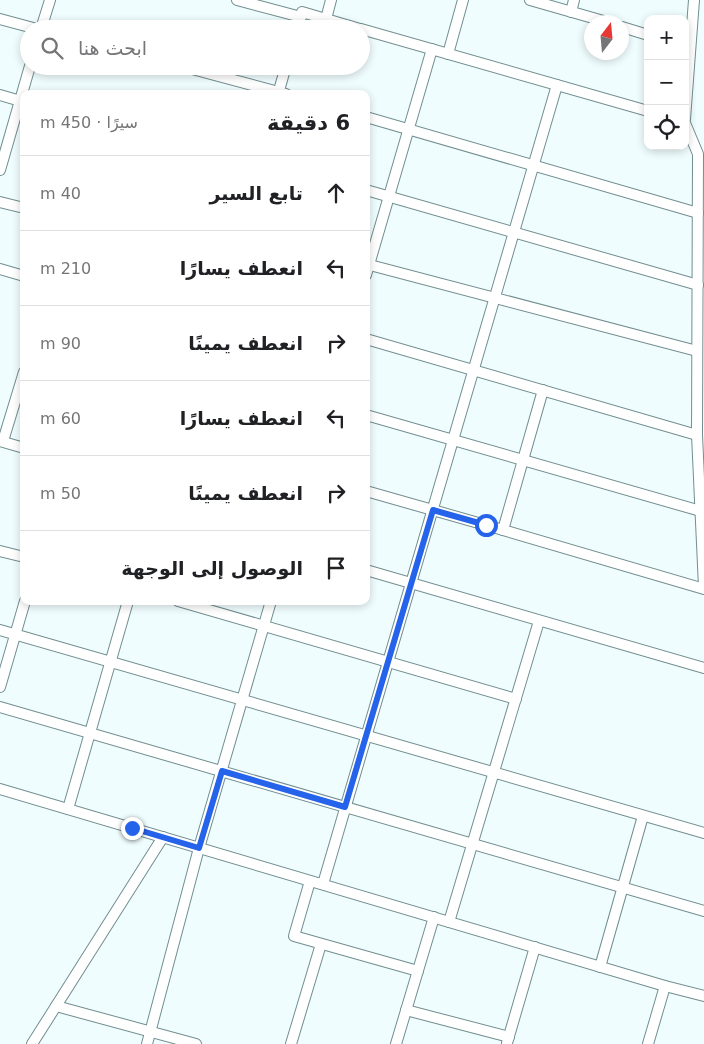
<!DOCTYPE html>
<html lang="ar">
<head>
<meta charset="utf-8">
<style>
  :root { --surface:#fff; --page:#f6f6f6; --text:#202124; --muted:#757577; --line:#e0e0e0 }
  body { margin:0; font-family:"DejaVu Sans",Cairo,sans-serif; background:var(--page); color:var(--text); direction:rtl }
  .controls { position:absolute; right:15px; top:15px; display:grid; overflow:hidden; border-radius:10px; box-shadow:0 2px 8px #0003 }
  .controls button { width:45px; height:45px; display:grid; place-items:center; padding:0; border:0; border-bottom:1px solid var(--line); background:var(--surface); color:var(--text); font:25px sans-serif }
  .compass { position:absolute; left:584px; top:15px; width:45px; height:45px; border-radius:50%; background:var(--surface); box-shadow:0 2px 8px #0003; rotate:16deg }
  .stop { position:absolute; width:15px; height:15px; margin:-11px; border:4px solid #2563eb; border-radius:50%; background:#fff }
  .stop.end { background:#2563eb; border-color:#fff; box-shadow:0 1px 5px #0008 }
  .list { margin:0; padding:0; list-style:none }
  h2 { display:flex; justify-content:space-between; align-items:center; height:65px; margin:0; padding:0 20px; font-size:21px }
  h2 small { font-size:16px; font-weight:400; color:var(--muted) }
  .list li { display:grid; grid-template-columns:32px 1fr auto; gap:15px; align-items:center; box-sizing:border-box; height:75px; padding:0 20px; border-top:1px solid var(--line) }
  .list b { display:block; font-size:19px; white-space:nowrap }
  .list em { font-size:16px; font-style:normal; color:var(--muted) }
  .icon { flex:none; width:28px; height:28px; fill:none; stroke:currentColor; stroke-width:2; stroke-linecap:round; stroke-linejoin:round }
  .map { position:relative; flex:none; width:704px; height:1044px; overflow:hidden; direction:ltr }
  .search { position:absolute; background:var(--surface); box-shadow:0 2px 8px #0003; left:20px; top:20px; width:350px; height:55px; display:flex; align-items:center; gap:12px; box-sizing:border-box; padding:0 18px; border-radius:28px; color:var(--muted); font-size:19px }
  .panel { position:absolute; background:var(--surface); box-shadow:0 2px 8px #0003; left:20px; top:90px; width:350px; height:515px; border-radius:10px; direction:rtl }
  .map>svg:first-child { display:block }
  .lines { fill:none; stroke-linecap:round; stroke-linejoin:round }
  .minor-casing { stroke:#718e90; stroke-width:12 }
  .minor { stroke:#fff; stroke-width:10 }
  .route { stroke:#2563eb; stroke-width:6 }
</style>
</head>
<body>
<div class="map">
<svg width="704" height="1044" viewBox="0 0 704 1044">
  <rect width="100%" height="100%" fill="#f0fdfe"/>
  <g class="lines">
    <defs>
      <g id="minor">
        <polyline points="237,0 301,17"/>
        <polyline points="530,0 607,22"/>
        <polyline points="571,12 574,0"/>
        <polyline points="0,19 37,29"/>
        <polyline points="326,19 331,0"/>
        <polyline points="622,27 648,35"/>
        <polyline points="41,29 50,0"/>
        <polyline points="297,29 302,12 360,29"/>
        <polyline points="361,29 648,111"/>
        <polyline points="448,54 463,0"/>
        <polyline points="181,66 286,94"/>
        <polyline points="278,94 286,66"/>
        <polyline points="0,95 24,102"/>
        <polyline points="366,117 698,213"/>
        <polyline points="685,119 694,0"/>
        <polyline points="685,123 698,154 697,435 704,587"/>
        <polyline points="0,170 30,66"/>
        <polyline points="366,190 698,285"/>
        <polyline points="0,202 24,208"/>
        <polyline points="366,264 697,351"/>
        <polyline points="0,269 24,276"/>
        <polyline points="366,275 432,49"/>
        <polyline points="366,339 697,435"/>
        <polyline points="366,415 704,512"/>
        <polyline points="0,441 24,448"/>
        <polyline points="3,441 24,372"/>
        <polyline points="366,491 503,530 704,589"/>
        <polyline points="503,530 543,390"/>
        <polyline points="0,551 24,557"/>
        <polyline points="366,570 704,668"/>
        <polyline points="178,601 516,699"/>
        <polyline points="0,630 704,833"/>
        <polyline points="0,687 25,601"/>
        <polyline points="0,707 704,911"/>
        <polyline points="0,789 665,986 704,996"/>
        <polyline points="68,809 128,601"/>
        <polyline points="310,881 294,936 418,971"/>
        <polyline points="323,884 557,85"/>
        <polyline points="449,922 539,621"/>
        <polyline points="600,967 643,816"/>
        <polyline points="56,1006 196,1044"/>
        <polyline points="406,1010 509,1037"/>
        <polyline points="507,1043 535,947"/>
        <polyline points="32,1044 163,837"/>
        <polyline points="147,1044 199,848 271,601"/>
        <polyline points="291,1044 321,944"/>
        <polyline points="396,1044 434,917"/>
        <polyline points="648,1044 665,986"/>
      </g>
    </defs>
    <use href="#minor" class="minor-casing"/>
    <use href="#minor" class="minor"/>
  </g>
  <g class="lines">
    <polyline class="route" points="132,828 199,848 222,771 345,807 433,510 486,525"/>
  </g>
</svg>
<div class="controls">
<button>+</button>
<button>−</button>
<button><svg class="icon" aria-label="locate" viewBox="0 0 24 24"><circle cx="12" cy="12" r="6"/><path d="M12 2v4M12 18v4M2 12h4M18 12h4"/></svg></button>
</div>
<svg class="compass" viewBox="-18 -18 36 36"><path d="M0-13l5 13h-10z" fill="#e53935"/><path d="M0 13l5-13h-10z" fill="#757577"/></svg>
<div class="stop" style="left:486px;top:525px"></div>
<div class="stop end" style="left:132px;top:828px"></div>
<div class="search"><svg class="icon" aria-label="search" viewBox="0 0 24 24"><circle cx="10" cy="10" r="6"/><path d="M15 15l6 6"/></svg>ابحث هنا</div>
<section class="panel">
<h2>6 دقيقة<small>سيرًا · 450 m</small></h2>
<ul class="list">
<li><svg class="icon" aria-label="ahead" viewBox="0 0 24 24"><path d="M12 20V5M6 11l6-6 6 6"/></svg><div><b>تابع السير</b></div><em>40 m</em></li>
<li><svg class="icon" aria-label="left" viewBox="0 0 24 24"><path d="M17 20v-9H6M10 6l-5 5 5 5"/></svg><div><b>انعطف يسارًا</b></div><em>210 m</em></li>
<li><svg class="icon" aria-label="right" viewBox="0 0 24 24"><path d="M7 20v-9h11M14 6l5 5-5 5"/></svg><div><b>انعطف يمينًا</b></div><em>90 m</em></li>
<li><svg class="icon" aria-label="left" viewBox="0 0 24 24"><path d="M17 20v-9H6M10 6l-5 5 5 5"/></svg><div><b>انعطف يسارًا</b></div><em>60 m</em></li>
<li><svg class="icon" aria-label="right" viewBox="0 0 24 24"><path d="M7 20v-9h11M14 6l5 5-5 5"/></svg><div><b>انعطف يمينًا</b></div><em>50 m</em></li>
<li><svg class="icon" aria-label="arrive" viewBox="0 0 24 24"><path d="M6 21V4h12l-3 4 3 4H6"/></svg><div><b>الوصول إلى الوجهة</b></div></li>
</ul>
</section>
</div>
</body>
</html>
